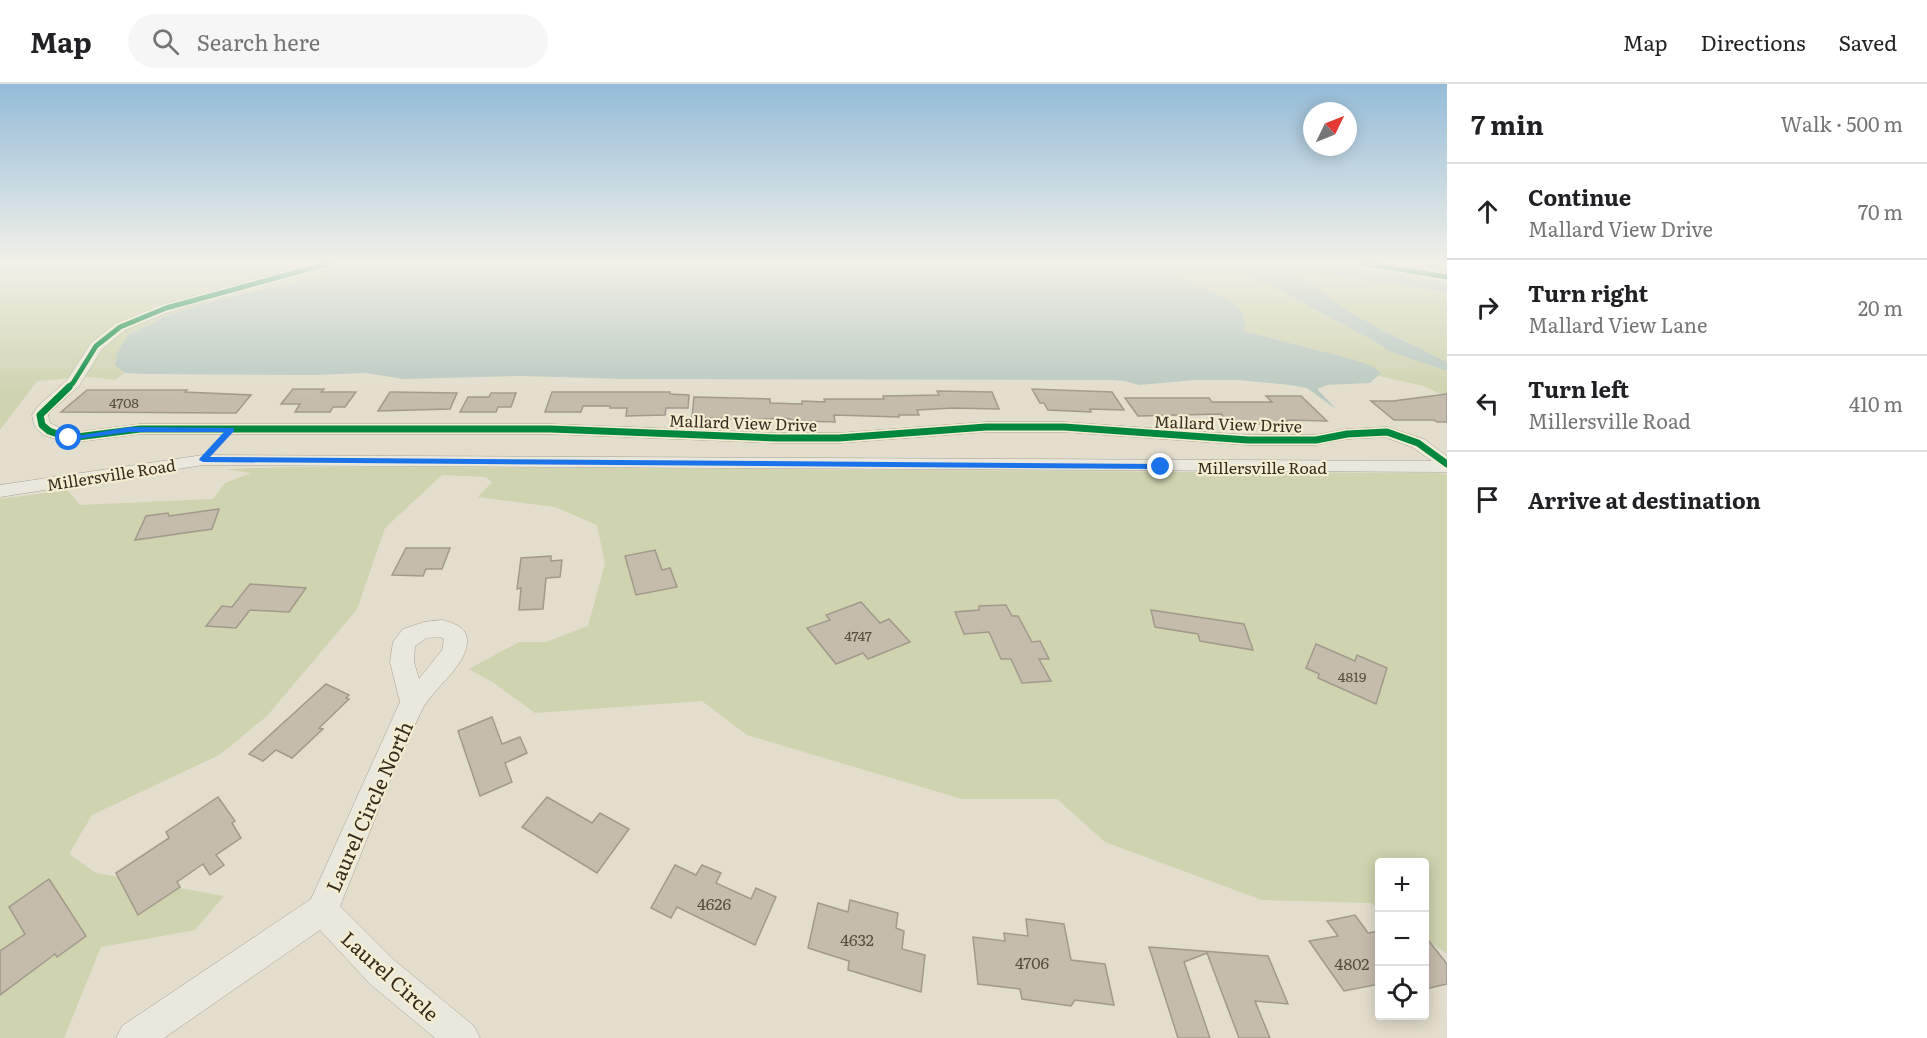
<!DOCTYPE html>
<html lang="en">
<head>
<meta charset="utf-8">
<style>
  :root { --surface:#fff; --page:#f6f6f6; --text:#202124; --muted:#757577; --line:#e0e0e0 }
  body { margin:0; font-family:Literata,serif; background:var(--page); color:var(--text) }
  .controls { position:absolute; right:18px; bottom:18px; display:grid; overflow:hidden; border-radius:6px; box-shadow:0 3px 15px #0003 }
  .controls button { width:54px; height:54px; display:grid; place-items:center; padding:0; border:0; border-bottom:2px solid var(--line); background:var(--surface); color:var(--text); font:30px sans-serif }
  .compass { position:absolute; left:1303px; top:18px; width:54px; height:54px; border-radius:50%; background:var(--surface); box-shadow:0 3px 15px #0003; rotate:47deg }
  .stop { position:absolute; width:18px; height:18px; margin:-14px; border:4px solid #1a73e8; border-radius:50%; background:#fff }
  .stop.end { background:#1a73e8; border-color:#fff; box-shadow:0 2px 6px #0008 }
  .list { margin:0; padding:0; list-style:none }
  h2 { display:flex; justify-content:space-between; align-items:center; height:78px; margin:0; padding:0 24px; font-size:26px }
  h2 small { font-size:20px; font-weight:400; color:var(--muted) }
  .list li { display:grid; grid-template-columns:39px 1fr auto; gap:18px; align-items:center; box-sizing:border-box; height:96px; padding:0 24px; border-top:2px solid var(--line) }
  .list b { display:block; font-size:22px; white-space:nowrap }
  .list p { margin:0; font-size:20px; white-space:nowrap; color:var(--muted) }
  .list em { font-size:20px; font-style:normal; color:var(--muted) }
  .icon { flex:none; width:33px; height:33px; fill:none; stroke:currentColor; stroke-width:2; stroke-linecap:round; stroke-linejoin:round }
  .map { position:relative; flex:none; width:1447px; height:954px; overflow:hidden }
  header { display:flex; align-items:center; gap:36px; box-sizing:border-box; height:84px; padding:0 30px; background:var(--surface); border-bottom:2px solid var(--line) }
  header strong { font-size:28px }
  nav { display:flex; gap:33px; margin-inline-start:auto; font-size:21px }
  .search { width:420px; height:54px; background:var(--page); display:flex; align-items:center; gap:15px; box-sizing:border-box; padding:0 21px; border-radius:33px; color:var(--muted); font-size:22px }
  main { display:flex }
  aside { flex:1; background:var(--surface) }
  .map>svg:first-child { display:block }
  .green { fill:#cfd3af }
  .water { fill:#b7c8bf }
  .building { fill:#c6bcad; stroke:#a2998c; stroke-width:1.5 }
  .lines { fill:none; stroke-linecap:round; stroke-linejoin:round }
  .minor-casing { stroke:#a7a295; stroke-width:1 }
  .minor { fill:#eae8dd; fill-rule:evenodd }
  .cycleway-far1-casing { stroke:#f4edd2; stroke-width:8 }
  .cycleway-casing { stroke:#f4edd2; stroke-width:10 }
  .cycleway-far1 { stroke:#00873e; stroke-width:5 }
  .cycleway { stroke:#00873e; stroke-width:7 }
  .route { fill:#1a73e8 }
  .labels { text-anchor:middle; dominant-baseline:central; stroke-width:4.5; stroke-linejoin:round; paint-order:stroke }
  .number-label { font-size:14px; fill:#5a4f42 }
  .street-label { font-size:16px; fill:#362b1e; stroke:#f4edd2 }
  .near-number-label { font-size:16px; fill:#5a4f42 }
  .near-street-label { font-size:20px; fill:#362b1e; stroke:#f4edd2 }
</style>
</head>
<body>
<header>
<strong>Map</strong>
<div class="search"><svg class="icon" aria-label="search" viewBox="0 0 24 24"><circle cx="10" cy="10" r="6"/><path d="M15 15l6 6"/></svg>Search here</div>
<nav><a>Map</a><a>Directions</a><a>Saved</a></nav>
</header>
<main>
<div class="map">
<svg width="1447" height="954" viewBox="0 0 1447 954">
  <rect width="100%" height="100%" fill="#e2ddcc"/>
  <g class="green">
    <polygon points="0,179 469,179 399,188 380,187 343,191 270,204 217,216 164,233 128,251 117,269 115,280 125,289 115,296 88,293 37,297 0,346"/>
    <polygon points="1124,179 1229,179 1374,257 1391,268 1447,287 1447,313 1423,302 1379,292 1355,276 1244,247 1246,243 1199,203"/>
    <polygon points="1301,179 1447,179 1447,200"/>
    <polygon points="1269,180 1447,208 1447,278 1384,247 1348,227 1318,205"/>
    <path d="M292 383C674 383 1055 388 1437 389L1447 391V870L1425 855 1424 778H1380L1379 825 1370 819 1262 816 1105 758 1057 715H962L747 651 702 617 535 629 494 599 469 585 519 558H546L588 542 605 480 597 441 555 423 478 413 492 398 486 393 442 391 385 444 357 525 267 632 219 671 92 731 69 770 96 789 224 812 195 846 101 863 64 954H0V415L67 406 80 421 213 415 225 399 251 389 225 385Z"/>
  </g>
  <g class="water">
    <path d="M469 179H1124C1157 189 1200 199 1229 216 1239 221 1248 237 1244 247L1355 276 1372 282 1381 289 1370 299 1327 301 1317 305 1336 325 1307 304 1290 301 1238 296H1195L1139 301 1125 297 1112 296 624 295 522 292 404 295 365 289 314 291 143 290 125 289 115 281 117 269 128 251 164 233 217 216 270 204 343 191 380 187 399 188Z"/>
    <polygon points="1229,179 1301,179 1447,200 1447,208 1271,181 1318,205 1348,227 1384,247 1447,278 1447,287 1391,268 1374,257"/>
  </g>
  <g class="building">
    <polygon points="293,305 324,305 321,308 356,308 345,323 333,323 330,328 295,328 300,320 281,320"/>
    <polygon points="1032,305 1112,308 1124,326 1090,325 1091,328 1048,326 1044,319 1040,319"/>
    <polygon points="87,306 187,306 185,308 251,311 236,329 61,328"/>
    <polygon points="937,307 992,308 999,325 953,324 917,326 919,331 899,331 899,333 834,331 835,338 799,337 784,334 751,336 692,333 694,313 770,315 770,319 802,320 802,317 825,318 824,315 884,315 883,312 939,311"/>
    <polygon points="390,308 394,308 457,309 450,325 378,327"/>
    <polygon points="552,308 670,308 670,310 689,311 688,324 666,324 665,331 626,332 627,324 610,324 610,322 583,322 581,328 545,328"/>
    <polygon points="491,309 516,309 511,323 498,323 496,328 460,328 468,313 489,313"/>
    <polygon points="1447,310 1447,338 1437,338 1434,336 1394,336 1371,317 1393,317"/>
    <polygon points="1266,312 1301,312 1327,337 1285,336 1289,340 1249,340 1228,338 1221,330 1138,332 1125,314 1209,314 1212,318 1272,318"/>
    <polygon points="219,425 212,445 135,456 146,432 168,429 169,432"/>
    <polygon points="406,464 450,464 442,485 426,485 423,492 392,491"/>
    <polygon points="655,466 662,486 670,484 677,503 636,511 625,472"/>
    <polygon points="551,472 551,477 562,476 560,493 546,494 543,525 519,526 521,504 517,505 521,474"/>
    <polygon points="250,500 306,504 289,528 250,526 236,544 206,542 222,522 232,523"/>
    <polygon points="861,518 880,539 889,535 910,558 868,575 863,569 836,580 807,544 830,536 826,531"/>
    <polygon points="1006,521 1012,532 1018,532 1032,558 1040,557 1049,575 1039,575 1051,597 1022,599 1011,575 1001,575 989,548 964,550 955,528 979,526 979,522"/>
    <polygon points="1151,526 1244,540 1253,566 1200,557 1198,550 1155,543"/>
    <polygon points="1316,560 1355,577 1357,571 1387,584 1376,620 1318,594 1319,590 1306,584"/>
    <polygon points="326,600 349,611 346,614 349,615 319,644 323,645 292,674 276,666 263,677 249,670"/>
    <polygon points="492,633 502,660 520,653 527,669 505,679 512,698 480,712 458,647"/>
    <polygon points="218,713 235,737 232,739 241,754 216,771 224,781 210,791 203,780 177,798 180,803 138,831 116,789 169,754 166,748"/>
    <polygon points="547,713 592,739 600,729 629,745 597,789 522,743"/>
    <polygon points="675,781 696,791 702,781 721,789 716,799 751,815 756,804 776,813 755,861 677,823 671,834 651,824"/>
    <polygon points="49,795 86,852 57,873 55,870 0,911 0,867 25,850 9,823"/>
    <polygon points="850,816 898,829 896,844 904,847 902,865 925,871 921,908 848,886 849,877 808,864 818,819 848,828"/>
    <polygon points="1355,831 1368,849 1380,847 1380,900 1344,907 1309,857 1338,852 1327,837"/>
    <polygon points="1026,835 1064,840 1071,876 1105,880 1114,921 1075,916 1071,922 1022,915 1020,905 978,900 973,853 1005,857 1004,849 1028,852"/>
    <polygon points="1425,852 1447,880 1447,900 1425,905"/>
    <polygon points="1149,863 1268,872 1288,920 1255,917 1270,954 1239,954 1207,869 1184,878 1210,954 1178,954"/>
  </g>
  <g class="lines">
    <defs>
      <g id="minor">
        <polygon points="315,179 336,179 171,227 125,246 102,265 79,302 50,328 48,331 50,339 70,349 140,340 551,340 777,349 839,349 986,338 1064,338 1248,351 1316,351 1347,345 1387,343 1424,355 1447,372 1447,388 203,381 0,413 0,401 203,371 1432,377 1412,363 1385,353 1347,355 1316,361 1248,361 1064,348 986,348 839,359 777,359 551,350 140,350 69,359 43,351 34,341 32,331 38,322 67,296 91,259 115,240 161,221"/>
        <path d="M442 536C453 539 468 543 467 558 466 583 432 605 422 626 391 689 367 757 340 822L394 876 474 942 480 954H435L370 900 320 846 164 954H116L122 942 311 815 400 618 390 578 393 558 403 545 424 538ZM440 553 444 555 442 566 419 595 414 578 415 562 427 554Z"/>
      </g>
    </defs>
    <use href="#minor" class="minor-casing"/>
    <use href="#minor" class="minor"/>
    <defs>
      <g id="cycleway-far1">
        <polyline points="1362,179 1447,193"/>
        <polyline points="67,304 73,299 96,262 120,243 166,224 330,179"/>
      </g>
      <polyline id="cycleway" points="69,303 40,331 42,341 49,347 69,354 140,345 551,345 777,354 839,354 986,343 1064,343 1248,356 1316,356 1347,350 1387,348 1418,359 1447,380"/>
    </defs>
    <use href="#cycleway-far1" class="cycleway-far1-casing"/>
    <use href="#cycleway" class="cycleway-casing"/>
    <use href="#cycleway-far1" class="cycleway-far1"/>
    <use href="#cycleway" class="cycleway"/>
  </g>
  <linearGradient id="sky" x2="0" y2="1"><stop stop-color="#94bcd8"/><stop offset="0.57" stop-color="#f2f0e8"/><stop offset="1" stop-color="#f2f0e8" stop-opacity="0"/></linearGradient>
  <rect width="1447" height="313" fill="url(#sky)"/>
  <polygon class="route" points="130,343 234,344 234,347 210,373 1161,380 1166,383 1161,385 203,378 199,376 200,374 224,348 130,348 69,356 65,354"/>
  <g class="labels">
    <g class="number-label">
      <text x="124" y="318">4708</text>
      <text x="858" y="551">4747</text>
      <text x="1352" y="592">4819</text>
    </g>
    <g class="street-label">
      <text transform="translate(743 338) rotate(2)">Mallard View Drive</text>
      <text transform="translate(1228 339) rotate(2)">Mallard View Drive</text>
      <text x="1262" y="383">Millersville Road</text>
      <text transform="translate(111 390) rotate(-9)">Millersville Road</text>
    </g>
    <g class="near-number-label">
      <text x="714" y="819">4626</text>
      <text x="857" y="855">4632</text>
      <text x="1032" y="878">4706</text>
      <text x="1352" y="879">4802</text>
    </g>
    <g class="near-street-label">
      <text transform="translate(368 722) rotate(-66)">Laurel Circle North</text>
      <text transform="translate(391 891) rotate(42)">Laurel Circle</text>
    </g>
  </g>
</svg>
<div class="controls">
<button>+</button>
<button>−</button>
<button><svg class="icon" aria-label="locate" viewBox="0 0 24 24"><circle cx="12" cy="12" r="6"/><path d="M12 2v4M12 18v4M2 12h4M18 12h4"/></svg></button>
</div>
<svg class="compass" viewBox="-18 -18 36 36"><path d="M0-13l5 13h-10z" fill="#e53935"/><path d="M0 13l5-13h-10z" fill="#757577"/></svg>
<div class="stop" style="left:69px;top:354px"></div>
<div class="stop end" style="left:1161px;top:383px"></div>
</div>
<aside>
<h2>7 min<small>Walk · 500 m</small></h2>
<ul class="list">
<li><svg class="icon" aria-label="ahead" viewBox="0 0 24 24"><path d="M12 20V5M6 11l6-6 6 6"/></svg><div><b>Continue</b><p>Mallard View Drive</p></div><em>70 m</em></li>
<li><svg class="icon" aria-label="right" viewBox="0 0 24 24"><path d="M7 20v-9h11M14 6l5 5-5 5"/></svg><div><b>Turn right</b><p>Mallard View Lane</p></div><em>20 m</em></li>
<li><svg class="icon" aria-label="left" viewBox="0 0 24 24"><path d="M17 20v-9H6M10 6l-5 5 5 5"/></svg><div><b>Turn left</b><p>Millersville Road</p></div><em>410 m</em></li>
<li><svg class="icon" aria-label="arrive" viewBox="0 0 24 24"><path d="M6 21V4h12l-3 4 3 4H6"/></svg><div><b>Arrive at destination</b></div></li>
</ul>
</aside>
</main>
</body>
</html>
